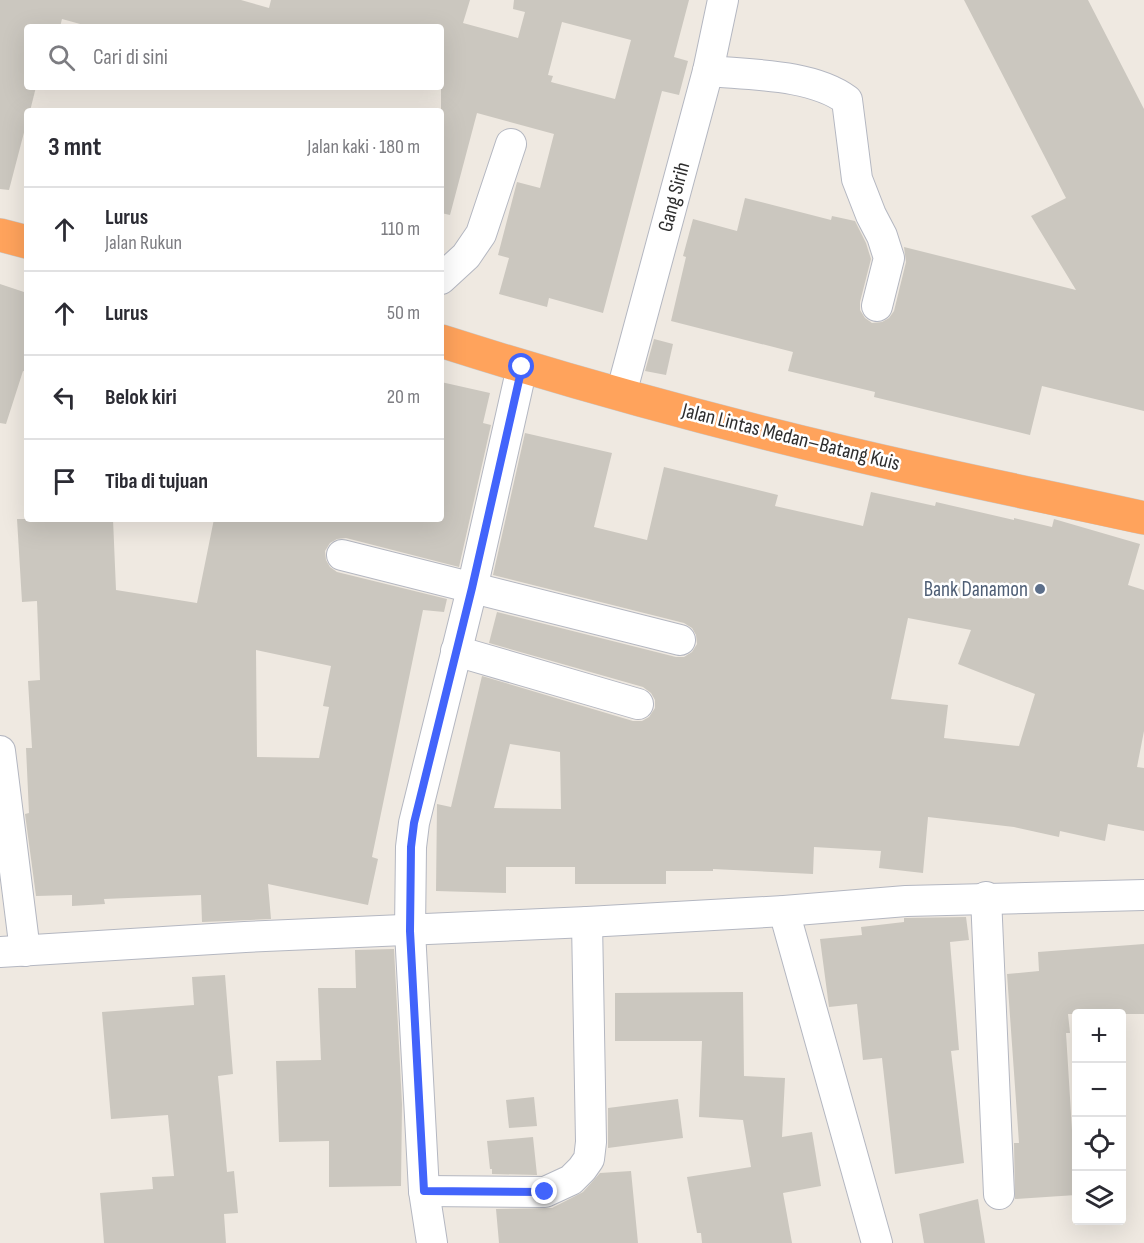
<!DOCTYPE html>
<html lang="id">
<head>
<meta charset="utf-8">
<style>
  :root { --surface:#fff; --page:#f7f7f7; --text:#2b2b33; --muted:#7c7c81; --line:#e1e1e2 }
  body { margin:0; font-family:"Sofia Sans Condensed",sans-serif; background:var(--page); color:var(--text) }
  .controls { position:absolute; right:18px; bottom:18px; display:grid; overflow:hidden; border-radius:6px; box-shadow:0 6px 24px #0002 }
  .controls button { width:54px; height:54px; display:grid; place-items:center; padding:0; border:0; border-bottom:2px solid var(--line); background:var(--surface); color:var(--text); font:30px sans-serif }
  .stop { position:absolute; width:18px; height:18px; margin:-14px; border:4px solid #4264fb; border-radius:50%; background:#fff }
  .stop.end { background:#4264fb; border-color:#fff; box-shadow:0 2px 6px #0008 }
  .list { margin:0; padding:0; list-style:none }
  h2 { display:flex; justify-content:space-between; align-items:center; height:78px; margin:0; padding:0 24px; font-size:26px }
  h2 small { font-size:20px; font-weight:400; color:var(--muted) }
  .list li { display:grid; grid-template-columns:39px 1fr auto; gap:18px; align-items:center; box-sizing:border-box; height:84px; padding:0 24px; border-top:2px solid var(--line) }
  .list b { display:block; font-size:22px; white-space:nowrap }
  .list p { margin:0; font-size:20px; white-space:nowrap; color:var(--muted) }
  .list em { font-size:20px; font-style:normal; color:var(--muted) }
  .icon { flex:none; width:33px; height:33px; fill:none; stroke:currentColor; stroke-width:2; stroke-linecap:round; stroke-linejoin:round }
  .map { position:relative; flex:none; width:1144px; height:1243px; overflow:hidden }
  .search { position:absolute; background:var(--surface); box-shadow:0 6px 24px #0002; left:24px; top:24px; width:420px; height:66px; display:flex; align-items:center; gap:15px; box-sizing:border-box; padding:0 21px; border-radius:6px; color:var(--muted); font-size:22px }
  .panel { position:absolute; background:var(--surface); box-shadow:0 6px 24px #0002; left:24px; top:108px; width:420px; height:414px; border-radius:6px }
  .map>svg:first-child { display:block }
  .building { fill:#cbc7bf; fill-rule:evenodd }
  .lines { fill:none; stroke-linecap:round; stroke-linejoin:round }
  .street-casing { stroke:#b4b7c1; stroke-width:32 }
  .highway-casing { stroke:#c9c9c9; stroke-width:34 }
  .street { stroke:#fff; stroke-width:30 }
  .highway { stroke:#ffa35c; stroke-width:33 }
  .route { stroke:#4264fb; stroke-width:8 }
  .service-dot { fill:#5c6f8a; stroke:#fff; stroke-width:2 }
  .labels { text-anchor:middle; dominant-baseline:central; stroke-width:5; stroke-linejoin:round; paint-order:stroke }
  .street-label { font-size:21px; fill:#2e2e2e; stroke:#fff }
  .service-label { font-size:21px; fill:#4e5e75; stroke:#fff; text-anchor:end }
</style>
</head>
<body>
<div class="map">
<svg width="1144" height="1243" viewBox="0 0 1144 1243">
  <rect width="100%" height="100%" fill="#efe9e1"/>
  <g class="building">
    <path d="M0 0H241L269 8 271 0H470L463 23 518 38 525 12 513 9 514 0H689L674 57 688 61 679 95 662 91 603 313 549 298 547 307 499 294 509 258 498 255 517 182 540 188 554 134 477 113 450 215 441 213V27H91L62 19 60 27H27V87H36L30 111H27V121L9 190 0 189ZM562 22 631 40 615 99 551 82 553 76 548 75Z"/>
    <polygon points="964,0 1088,0 1144,109 1144,411 1042,386 1030,435 874,397 875,392 788,371 793,352 671,321 686,257 683,256 693,219 737,231 745,198 831,220 832,216 855,221 866,243 871,259 860,302 860,310 865,318 872,323 882,322 889,318 894,311 906,262 904,247 1076,290 1031,216 1066,198"/>
    <polygon points="0,284 27,293 27,372 23,371 6,424 0,423"/>
    <polygon points="654,339 673,344 666,375 645,371"/>
    <path d="M441 382 490 393 483 423 491 425 459 567 346 538 337 539 330 543 325 551 326 560 330 567 337 572 447 599 444 612 423 610 372 857 378 859 368 905 268 884 271 919 202 922 201 895 104 899 105 904 72 906V895L36 896 25 814 29 813 26 748H32L28 681 40 680 37 601 22 602 17 519H113L116 590 197 603 214 519H441ZM256 650 331 666 323 706 329 707 319 758 257 757Z"/>
    <path d="M525 433 612 453 594 527 647 540 664 467 778 495 775 506 863 526 871 492 935 506 936 502 1014 520V518L1052 527 1054 519 1140 544 1128 585 1144 590V731L1137 767 1144 768V831L1108 824 1105 841 1060 831 1059 837 1014 827 928 817 923 873 879 868 881 851 814 847 813 874 713 869V871H666V884H575V867H506V893L436 891 437 804 451 807 482 676 633 721H642L649 717 655 708V700L651 693 643 687 489 643 497 612 676 657H684L692 652 697 644 696 635 692 628 684 623 493 575ZM908 618 971 630 958 664 1035 694 1019 746 944 738 948 705 891 699ZM510 744 560 752 561 809 494 808Z"/>
    <polygon points="966,917 969,940 950,942 959,1050 951,1051 964,1163 895,1174 882,1058 863,1060 857,1004 829,1007 820,939 862,935 861,927 904,922 904,918"/>
    <polygon points="1144,944 1144,1014 1068,1014 1070,1033 1066,1033 1076,1195 1015,1199 1014,1143 1019,1143 1007,974 1039,971 1038,952"/>
    <polygon points="394,949 402,1104 401,1186 329,1187 329,1141 279,1142 276,1061 321,1060 318,988 356,988 355,950"/>
    <polygon points="225,975 233,1074 218,1076 227,1172 234,1171 238,1213 224,1214 226,1243 104,1243 100,1193 153,1189 152,1177 174,1176 168,1115 111,1119 102,1012 194,1005 192,977"/>
    <polygon points="743,992 744,1076 785,1078 782,1137 812,1132 821,1186 783,1193 792,1243 702,1243 701,1233 697,1233 687,1177 751,1167 743,1120 699,1117 702,1041 615,1041 615,993"/>
    <polygon points="534,1097 537,1126 509,1128 506,1100"/>
    <polygon points="678,1099 683,1138 608,1148 608,1108"/>
    <polygon points="533,1137 537,1175 492,1174 492,1169 490,1169 487,1141"/>
    <polygon points="631,1171 638,1243 499,1243 496,1209 552,1208 583,1192 600,1173"/>
    <polygon points="978,1199 985,1243 924,1243 919,1214"/>
  </g>
  <g class="lines">
    <defs>
      <g id="street">
        <path d="M708 71C751 75 812 74 847 100L857 179 871 215 882 236 889 258 877 306"/>
        <polyline points="441,279 466,256 481,234 511,144"/>
        <polyline points="621,394 708,71 723,0"/>
        <polyline points="342,555 680,640"/>
        <polyline points="456,651 638,704"/>
        <polyline points="0,751 25,951"/>
        <polyline points="986,897 999,1194"/>
        <polyline points="784,911 877,1243"/>
        <polyline points="0,952 245,937 587,922 784,911 906,901 1144,895"/>
        <polyline points="424,1191 545,1192 571,1180 582,1169 589,1159 591,1142 587,922"/>
        <polyline points="432,1243 424,1191 410,931 411,847 414,823 472,589 522,367"/>
      </g>
      <g id="highway">
        <polyline points="0,235 27,242"/>
        <path d="M441 341C573 383 708 420 843 452 943 476 1044 496 1144 518"/>
      </g>
    </defs>
    <use href="#street" class="street-casing"/>
    <use href="#highway" class="highway-casing"/>
    <use href="#street" class="street"/>
    <use href="#highway" class="highway"/>
  </g>
  <g class="lines">
    <polyline class="route" points="522,367 472,588 414,823 411,847 410,931 424,1191 545,1192"/>
  </g>
  <circle class="service-dot" cx="1040" cy="589" r="6"/>
  <g class="labels">
    <g class="street-label">
      <text transform="translate(674 197) rotate(-75)">Gang Sirih</text>
      <text transform="translate(791 437) rotate(14)">Jalan Lintas Medan–Batang Kuis</text>
    </g>
    <g class="service-label">
      <text x="1028" y="589">Bank Danamon</text>
    </g>
  </g>
</svg>
<div class="controls">
<button>+</button>
<button>−</button>
<button><svg class="icon" aria-label="locate" viewBox="0 0 24 24"><circle cx="12" cy="12" r="6"/><path d="M12 2v4M12 18v4M2 12h4M18 12h4"/></svg></button>
<button><svg class="icon" aria-label="layers" viewBox="0 0 24 24"><path d="M12 4l9 5-9 5-9-5zM3 14l9 5 9-5"/></svg></button>
</div>
<div class="stop" style="left:522px;top:367px"></div>
<div class="stop end" style="left:545px;top:1192px"></div>
<div class="search"><svg class="icon" aria-label="search" viewBox="0 0 24 24"><circle cx="10" cy="10" r="6"/><path d="M15 15l6 6"/></svg>Cari di sini</div>
<section class="panel">
<h2>3 mnt<small>Jalan kaki · 180 m</small></h2>
<ul class="list">
<li><svg class="icon" aria-label="ahead" viewBox="0 0 24 24"><path d="M12 20V5M6 11l6-6 6 6"/></svg><div><b>Lurus</b><p>Jalan Rukun</p></div><em>110 m</em></li>
<li><svg class="icon" aria-label="ahead" viewBox="0 0 24 24"><path d="M12 20V5M6 11l6-6 6 6"/></svg><div><b>Lurus</b></div><em>50 m</em></li>
<li><svg class="icon" aria-label="left" viewBox="0 0 24 24"><path d="M17 20v-9H6M10 6l-5 5 5 5"/></svg><div><b>Belok kiri</b></div><em>20 m</em></li>
<li><svg class="icon" aria-label="arrive" viewBox="0 0 24 24"><path d="M6 21V4h12l-3 4 3 4H6"/></svg><div><b>Tiba di tujuan</b></div></li>
</ul>
</section>
</div>
</body>
</html>
